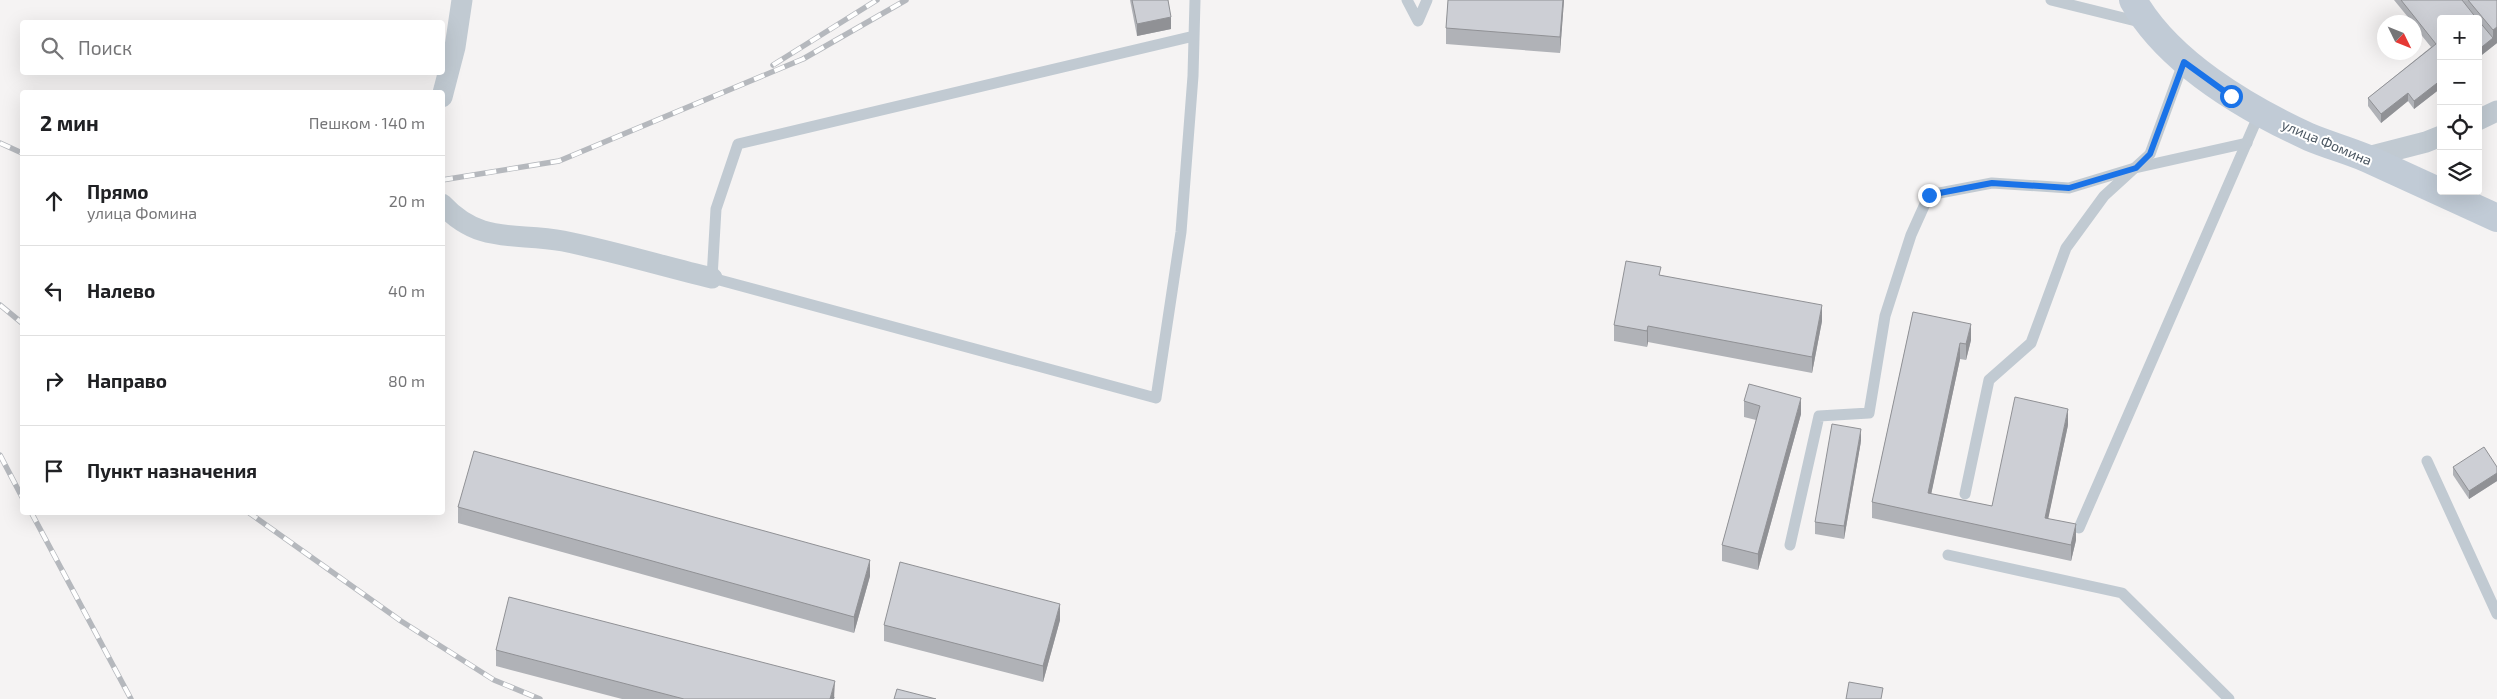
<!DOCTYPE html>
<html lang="ru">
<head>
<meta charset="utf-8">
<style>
  :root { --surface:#fff; --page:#f2f2f2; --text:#202124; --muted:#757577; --line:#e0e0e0 }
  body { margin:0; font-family:"Exo 2",sans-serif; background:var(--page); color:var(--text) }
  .controls { position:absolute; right:15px; top:15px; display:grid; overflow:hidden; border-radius:5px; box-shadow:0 5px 20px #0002 }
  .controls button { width:45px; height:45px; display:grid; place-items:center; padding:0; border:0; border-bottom:1px solid var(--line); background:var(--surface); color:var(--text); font:25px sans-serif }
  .compass { position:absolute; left:2377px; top:15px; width:45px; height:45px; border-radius:50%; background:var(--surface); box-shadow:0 5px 20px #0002; rotate:133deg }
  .stop { position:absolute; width:15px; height:15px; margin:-11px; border:4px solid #1a73e8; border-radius:50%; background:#fff }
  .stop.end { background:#1a73e8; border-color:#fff; box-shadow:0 1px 5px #0008 }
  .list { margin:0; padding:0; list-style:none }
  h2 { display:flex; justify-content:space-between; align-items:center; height:65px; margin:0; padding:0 20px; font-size:21px }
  h2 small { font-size:16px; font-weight:400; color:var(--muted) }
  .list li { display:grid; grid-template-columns:32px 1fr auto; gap:15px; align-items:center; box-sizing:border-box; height:90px; padding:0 20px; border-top:1px solid var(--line) }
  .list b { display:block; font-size:19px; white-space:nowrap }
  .list p { margin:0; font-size:16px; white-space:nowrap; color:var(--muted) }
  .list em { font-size:16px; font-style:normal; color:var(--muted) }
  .icon { flex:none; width:28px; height:28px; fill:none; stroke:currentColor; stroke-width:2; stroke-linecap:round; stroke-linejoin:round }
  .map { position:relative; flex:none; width:2497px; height:699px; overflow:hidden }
  .search { position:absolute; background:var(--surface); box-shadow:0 5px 20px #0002; left:20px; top:20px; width:425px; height:55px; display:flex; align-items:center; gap:12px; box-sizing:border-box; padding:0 18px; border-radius:5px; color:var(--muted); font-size:19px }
  .panel { position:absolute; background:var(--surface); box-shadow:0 5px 20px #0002; left:20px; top:90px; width:425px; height:425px; border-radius:5px }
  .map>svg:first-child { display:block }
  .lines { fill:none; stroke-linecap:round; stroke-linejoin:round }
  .lane { stroke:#c1cad2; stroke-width:11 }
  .street { stroke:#c1cad2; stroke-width:21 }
  .secondary { stroke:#c1cbd6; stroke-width:28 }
  .rail-casing { stroke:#b5b8bd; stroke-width:5.5 }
  .rail { stroke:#fff; stroke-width:4; stroke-dasharray:11; stroke-linecap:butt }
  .wall { fill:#b0b2b7 }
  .shaded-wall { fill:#909195 }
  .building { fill:#cdcfd5; stroke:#909195 }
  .route { stroke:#1a73e8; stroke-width:6 }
  .labels { text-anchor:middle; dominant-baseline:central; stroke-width:4; stroke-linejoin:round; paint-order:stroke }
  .street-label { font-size:14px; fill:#4a5661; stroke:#fff }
</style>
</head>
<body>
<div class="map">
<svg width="2497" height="699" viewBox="0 0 2497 699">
  <rect width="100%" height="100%" fill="#f5f3f3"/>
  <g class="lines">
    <g class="lane">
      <polyline points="1407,0 1418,21 1427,0"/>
      <polyline points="2051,0 2144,23"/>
      <polyline points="1194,36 738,144 716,209 712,278 1156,398 1181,232 1193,76 1195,0"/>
      <polyline points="2427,461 2497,614"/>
      <polyline points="1965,494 1989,380 2031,343 2066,248 2104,196 2150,154 2184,61"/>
      <polyline points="2079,528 2260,112"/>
      <polyline points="1790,545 1819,416 1869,413 1885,316 1911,235 1929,195 1992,183 2069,188 2135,168 2247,143"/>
      <polyline points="1948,555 2122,593 2229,699"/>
    </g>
    <g class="street">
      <polyline points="442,97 455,47 462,0"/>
      <polyline points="2478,120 2497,111"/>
      <polyline points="2364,158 2426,142 2441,136"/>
      <path d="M442 204C480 245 515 232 563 241 613 251 662 266 712 278"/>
    </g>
    <path class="secondary" d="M2133 0C2168 62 2246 108 2309 137 2328 145 2347 150 2366 158 2410 178 2453 198 2497 218"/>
    <defs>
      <g id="rail">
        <polyline points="773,65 877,0"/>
        <polyline points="0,143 22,153"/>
        <polyline points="442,180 559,161 803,59 906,0"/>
        <polyline points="0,305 22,323"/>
        <polyline points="0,455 22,497"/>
        <polyline points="31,512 131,699"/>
        <polyline points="248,512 401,621 494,680 540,699"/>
      </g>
    </defs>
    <use href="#rail" class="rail-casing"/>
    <use href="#rail" class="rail"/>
  </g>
  <g class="wall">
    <polygon points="1130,0 1168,0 1171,29 1137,36"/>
    <polygon points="1448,0 1564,0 1560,53 1446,44 1446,28"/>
    <polygon points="2394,0 2497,0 2497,43 2478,58 2478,19 2441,19 2441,88 2414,109 2408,101 2381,123 2368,106 2368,98 2431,47 2414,26 2414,22 2412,22"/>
    <polygon points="1661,275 1822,321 1812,373 1648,342 1647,347 1614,341 1614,325"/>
    <polygon points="1913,312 1971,340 1966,360 1960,359 1931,494 1992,506 2068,425 2048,518 2076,540 2071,561 1872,518 1872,502"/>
    <polygon points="1744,401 1801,414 1758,570 1722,561 1722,545 1756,420 1744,417"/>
    <polygon points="1861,441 1844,539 1815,534 1815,522"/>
    <polygon points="2453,467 2497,467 2497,481 2469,499 2453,475"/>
    <polygon points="458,507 870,576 854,633 458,523"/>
    <polygon points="1060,620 1043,682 884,641 884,625"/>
    <polygon points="496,650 835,697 834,699 622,699 496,666"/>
  </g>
  <g class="shaded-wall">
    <polygon points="1563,0 1564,0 1560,53 1560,37"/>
    <polygon points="1171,17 1171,29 1137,36 1137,24"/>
    <polygon points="2497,27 2497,43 2478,58 2478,50 2493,38 2493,30"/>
    <polygon points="2441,80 2441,88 2414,109 2414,101"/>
    <polygon points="2408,93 2408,101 2381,123 2381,114"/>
    <polygon points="1822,305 1822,321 1812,373 1812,357"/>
    <polygon points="1971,324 1971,340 1966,360 1966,344"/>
    <polygon points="1648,326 1648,342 1647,347 1647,331"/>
    <polygon points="1960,343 1960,359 1928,509 1928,493"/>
    <polygon points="1801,398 1801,414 1758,570 1758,554"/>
    <polygon points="2068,409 2068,425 2045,534 2045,518"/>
    <polygon points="1861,429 1861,441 1844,539 1844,526"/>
    <polygon points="2497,473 2497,481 2469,499 2469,491"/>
    <polygon points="2076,524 2076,540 2071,561 2071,545"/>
    <polygon points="870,560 870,576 854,633 854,617"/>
    <polygon points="1060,604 1060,620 1043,682 1043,666"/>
    <polygon points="835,681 834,699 830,699"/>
  </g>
  <g class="building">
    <polygon points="1132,0 1168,0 1171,17 1137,24"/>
    <polygon points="1448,0 1563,0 1560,37 1446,28"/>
    <polygon points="2401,0 2462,0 2477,19 2441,19 2441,80 2414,101 2408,93 2381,114 2368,98 2436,44"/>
    <polygon points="2468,0 2497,0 2497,27 2493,30"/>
    <polygon points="2478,20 2493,38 2478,50"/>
    <polygon points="1626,261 1661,267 1659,275 1822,305 1812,357 1648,326 1647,331 1614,325"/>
    <polygon points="1913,312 1971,324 1966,344 1960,343 1928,493 1992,506 2015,397 2068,409 2045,518 2076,524 2071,545 1872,502"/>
    <polygon points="1749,384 1801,398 1758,554 1722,545 1760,406 1744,401"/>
    <polygon points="1832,424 1861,429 1844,526 1815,522"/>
    <polygon points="2484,447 2497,467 2497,473 2469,491 2453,467"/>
    <polygon points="474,451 870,560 854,617 458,507"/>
    <polygon points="900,562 1060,604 1043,666 884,625"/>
    <polygon points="509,597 835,681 830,699 684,699 496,650"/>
    <polygon points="1849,682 1883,688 1881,699 1846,699"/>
    <polygon points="897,689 936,699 894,699"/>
  </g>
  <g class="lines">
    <polyline class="route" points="1929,195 1992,183 2069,188 2136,168 2150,154 2184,62 2231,96"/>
  </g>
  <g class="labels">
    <g class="street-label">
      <text transform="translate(2327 142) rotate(23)">улица Фомина</text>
    </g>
  </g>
</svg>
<div class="controls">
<button>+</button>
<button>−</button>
<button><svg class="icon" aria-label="locate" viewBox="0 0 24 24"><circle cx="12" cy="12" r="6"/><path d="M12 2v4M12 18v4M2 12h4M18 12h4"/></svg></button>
<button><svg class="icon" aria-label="layers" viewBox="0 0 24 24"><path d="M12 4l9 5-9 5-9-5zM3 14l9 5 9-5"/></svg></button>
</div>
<svg class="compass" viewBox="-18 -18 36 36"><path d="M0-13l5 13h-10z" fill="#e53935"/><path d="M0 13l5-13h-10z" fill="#757577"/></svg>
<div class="stop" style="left:2231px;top:96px"></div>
<div class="stop end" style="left:1929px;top:195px"></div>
<div class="search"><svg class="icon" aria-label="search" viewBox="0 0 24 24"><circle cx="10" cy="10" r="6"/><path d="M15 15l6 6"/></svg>Поиск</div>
<section class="panel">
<h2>2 мин<small>Пешком · 140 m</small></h2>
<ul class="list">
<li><svg class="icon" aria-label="ahead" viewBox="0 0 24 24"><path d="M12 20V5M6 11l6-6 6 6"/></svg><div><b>Прямо</b><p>улица Фомина</p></div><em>20 m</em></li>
<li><svg class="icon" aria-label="left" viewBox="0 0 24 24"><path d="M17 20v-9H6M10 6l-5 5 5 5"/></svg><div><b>Налево</b></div><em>40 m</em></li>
<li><svg class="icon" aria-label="right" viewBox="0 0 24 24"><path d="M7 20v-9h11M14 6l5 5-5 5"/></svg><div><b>Направо</b></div><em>80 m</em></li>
<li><svg class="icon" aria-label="arrive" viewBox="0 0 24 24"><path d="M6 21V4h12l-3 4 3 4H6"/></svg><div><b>Пункт назначения</b></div></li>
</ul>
</section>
</div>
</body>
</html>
